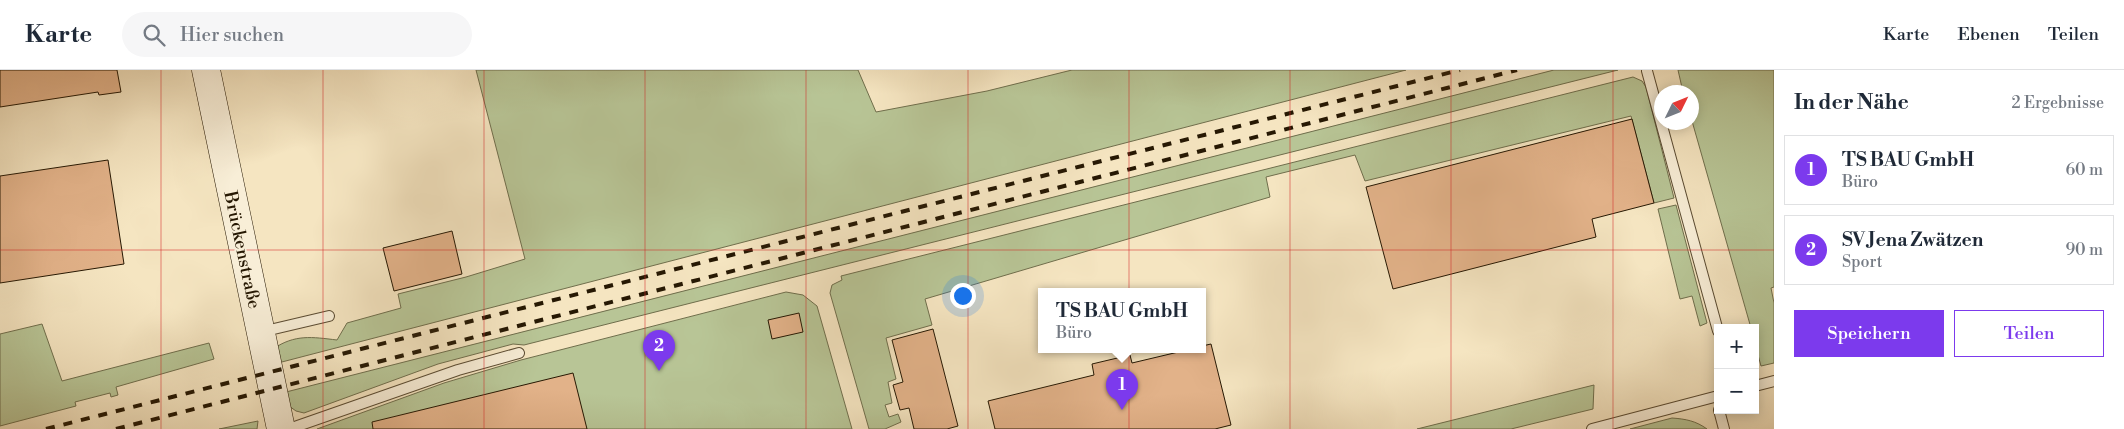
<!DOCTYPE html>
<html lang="de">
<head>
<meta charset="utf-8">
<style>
  :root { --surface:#fff; --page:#f6f6f7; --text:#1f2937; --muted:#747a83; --line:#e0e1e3; --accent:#7c3aed }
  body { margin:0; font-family:"Libre Bodoni",serif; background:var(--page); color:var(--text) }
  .controls { position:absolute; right:15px; bottom:15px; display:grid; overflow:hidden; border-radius:0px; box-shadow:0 2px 12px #0003 }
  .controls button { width:45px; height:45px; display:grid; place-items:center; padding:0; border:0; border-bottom:1px solid var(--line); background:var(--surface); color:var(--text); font:25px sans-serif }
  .compass { position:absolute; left:1654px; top:15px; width:45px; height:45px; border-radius:50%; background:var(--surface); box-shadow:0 2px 12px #0003; rotate:47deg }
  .you { position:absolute; left:962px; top:225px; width:18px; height:18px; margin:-12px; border:4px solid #fff; border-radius:50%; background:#1a73e8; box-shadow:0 0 0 8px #1a73e833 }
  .badge { display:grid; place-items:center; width:32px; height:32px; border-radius:50%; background:var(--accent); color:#fff; font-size:16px; font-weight:700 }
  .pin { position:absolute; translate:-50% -41px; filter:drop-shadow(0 1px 2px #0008) }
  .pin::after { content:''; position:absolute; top:26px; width:18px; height:15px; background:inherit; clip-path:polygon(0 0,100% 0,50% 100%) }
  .popup { position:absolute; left:1038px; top:218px; width:168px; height:65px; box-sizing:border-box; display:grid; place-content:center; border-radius:0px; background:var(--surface); filter:drop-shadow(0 1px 4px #0005); font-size:16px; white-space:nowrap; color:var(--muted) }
  .popup b { font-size:19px; color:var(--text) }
  .popup::after { content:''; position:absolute; left:50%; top:100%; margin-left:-10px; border:10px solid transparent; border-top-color:var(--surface) }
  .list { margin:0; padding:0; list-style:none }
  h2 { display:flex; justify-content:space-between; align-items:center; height:65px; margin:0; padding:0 20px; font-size:21px }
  h2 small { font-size:16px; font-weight:400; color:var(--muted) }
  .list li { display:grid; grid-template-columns:32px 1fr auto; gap:15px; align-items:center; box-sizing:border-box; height:70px; margin:0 10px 10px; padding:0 10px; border:1px solid var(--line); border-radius:0px }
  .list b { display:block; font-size:19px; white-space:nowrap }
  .list p { margin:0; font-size:16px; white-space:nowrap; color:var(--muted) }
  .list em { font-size:16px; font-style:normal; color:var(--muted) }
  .actions { display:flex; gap:10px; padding:15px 20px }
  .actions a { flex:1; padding:11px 0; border:1px solid var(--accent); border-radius:0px; text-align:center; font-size:18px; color:var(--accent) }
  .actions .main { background:var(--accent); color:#fff }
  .icon { flex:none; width:28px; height:28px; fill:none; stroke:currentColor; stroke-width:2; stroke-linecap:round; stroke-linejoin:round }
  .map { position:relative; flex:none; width:1774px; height:359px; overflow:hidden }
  header { display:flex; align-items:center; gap:30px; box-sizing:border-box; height:70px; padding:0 25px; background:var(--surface); border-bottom:1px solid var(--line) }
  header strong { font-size:24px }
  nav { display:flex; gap:28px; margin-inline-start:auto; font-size:18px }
  .search { width:350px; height:45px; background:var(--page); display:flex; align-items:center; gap:12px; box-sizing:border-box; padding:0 18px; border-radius:28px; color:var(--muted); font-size:19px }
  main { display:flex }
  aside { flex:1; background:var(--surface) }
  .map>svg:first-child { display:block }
  .green { fill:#b8c596; stroke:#6f6e4c }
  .building { fill:#e2b289; stroke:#261803 }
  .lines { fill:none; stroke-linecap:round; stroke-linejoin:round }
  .lane-casing { stroke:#5a4b32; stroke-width:12 }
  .secondary-casing { stroke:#261803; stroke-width:29 }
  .lane { stroke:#f8eed7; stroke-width:10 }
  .secondary { stroke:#f8eed7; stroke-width:28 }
  .rail { stroke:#261803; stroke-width:4; stroke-dasharray:9 9; stroke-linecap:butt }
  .grid { fill:none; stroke:#d62828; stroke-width:1; stroke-opacity:0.55 }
  .labels { text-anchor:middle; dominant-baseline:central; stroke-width:4; stroke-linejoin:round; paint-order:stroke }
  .street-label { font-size:18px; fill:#261803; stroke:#f8eed7 }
</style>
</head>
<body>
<header>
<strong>Karte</strong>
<div class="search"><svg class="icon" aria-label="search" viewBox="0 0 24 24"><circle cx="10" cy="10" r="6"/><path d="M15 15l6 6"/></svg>Hier suchen</div>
<nav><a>Karte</a><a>Ebenen</a><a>Teilen</a></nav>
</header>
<main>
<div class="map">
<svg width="1774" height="359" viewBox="0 0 1774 359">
  <rect width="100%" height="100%" fill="#f5e5c1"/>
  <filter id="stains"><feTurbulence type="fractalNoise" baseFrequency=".004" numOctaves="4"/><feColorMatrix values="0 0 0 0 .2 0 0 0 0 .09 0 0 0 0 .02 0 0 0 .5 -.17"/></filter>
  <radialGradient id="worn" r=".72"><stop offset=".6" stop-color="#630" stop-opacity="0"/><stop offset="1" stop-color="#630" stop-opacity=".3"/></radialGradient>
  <g class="green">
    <path d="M476 0H858L876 42 987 21 1072 0H1406L278 293 273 279C295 264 312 267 337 270L347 253 401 238 398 224 466 207 525 189Z"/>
    <polygon points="1554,0 1618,0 524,275 513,274 438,294 304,343 296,341 289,336 286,322"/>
    <polygon points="1678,0 1774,0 1774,217 1771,218 1774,233 1774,293 1761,296 1755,274 1755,258 1751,258 1692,51 1692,22 1683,22"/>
    <polygon points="1633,7 1642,11 1646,17 1674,128 1654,133 1631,46 1365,111 1355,85 1266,107 1270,127 925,229 932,255 886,268 896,309 888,312 892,333 885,335 889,347 898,344 901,352 885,359 869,359 830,223 832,215 842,210 841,206"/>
    <polygon points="1676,135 1707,253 1700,256 1692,226 1680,229 1658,139"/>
    <polygon points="786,222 803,225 817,236 852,359 317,359 444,313 521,290"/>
    <polygon points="42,254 62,311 209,273 214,289 116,317 118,325 111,327 110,323 75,332 76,336 0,356 0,264"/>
    <polygon points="1594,315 1593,339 1511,359 1417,359"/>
    <path d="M1672 348C1686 349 1696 351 1707 359H1630Z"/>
    <polygon points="258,351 257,359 219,359"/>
  </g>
  <g class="building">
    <polygon points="0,0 117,0 121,22 99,25 98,22 0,37"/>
    <polygon points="1632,49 1654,133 1592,149 1596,167 1393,219 1366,117"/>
    <polygon points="108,90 124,194 0,213 0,106"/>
    <polygon points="452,161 462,204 394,221 383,178"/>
    <polygon points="799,243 803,262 772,269 768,250"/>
    <polygon points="933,259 958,356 947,359 914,359 909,338 900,340 893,315 903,312 892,270"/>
    <polygon points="1211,274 1231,355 1215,359 995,359 988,331 1094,305 1092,294 1130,285 1132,293 1191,279 1202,279 1202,276"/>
    <polygon points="573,303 587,359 373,359 372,352"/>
  </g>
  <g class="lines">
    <defs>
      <g id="lane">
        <polyline points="1647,1 1718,261"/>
        <polyline points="261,262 329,246"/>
        <polyline points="1755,316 1774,311"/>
        <polyline points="1719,340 1724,359"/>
        <polyline points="289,359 458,300 519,283"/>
        <polyline points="1592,359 1718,326"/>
      </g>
      <polyline id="secondary" points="206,0 281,359"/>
    </defs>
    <use href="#lane" class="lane-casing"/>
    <use href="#secondary" class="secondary-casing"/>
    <use href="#lane" class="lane"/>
    <use href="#secondary" class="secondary"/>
    <g class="rail">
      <polyline points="46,359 1460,0"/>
      <polyline points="116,359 1517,0"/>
    </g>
  </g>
  <path class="grid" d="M161 0V359M323 0V359M484 0V359M645 0V359M806 0V359M968 0V359M1129 0V359M1290 0V359M1451 0V359M1613 0V359M0 180H1774"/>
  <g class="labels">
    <g class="street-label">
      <text transform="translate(242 180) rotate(78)">Brückenstraße</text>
    </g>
  </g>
  <rect width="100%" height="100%" filter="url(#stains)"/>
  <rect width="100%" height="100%" fill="url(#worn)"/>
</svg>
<div class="controls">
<button>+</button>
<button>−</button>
</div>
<svg class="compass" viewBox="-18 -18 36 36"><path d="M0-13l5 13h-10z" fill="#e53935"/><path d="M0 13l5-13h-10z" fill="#747a83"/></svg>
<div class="you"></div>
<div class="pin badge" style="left:1122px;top:340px">1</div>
<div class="popup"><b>TS BAU GmbH</b>Büro</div>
<div class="pin badge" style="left:659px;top:301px">2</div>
</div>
<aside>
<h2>In der Nähe<small>2 Ergebnisse</small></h2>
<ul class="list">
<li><span class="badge">1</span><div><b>TS BAU GmbH</b><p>Büro</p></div><em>60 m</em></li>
<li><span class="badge">2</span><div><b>SV Jena Zwätzen</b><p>Sport</p></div><em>90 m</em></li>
</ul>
<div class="actions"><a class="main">Speichern</a><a>Teilen</a></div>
</aside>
</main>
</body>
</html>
